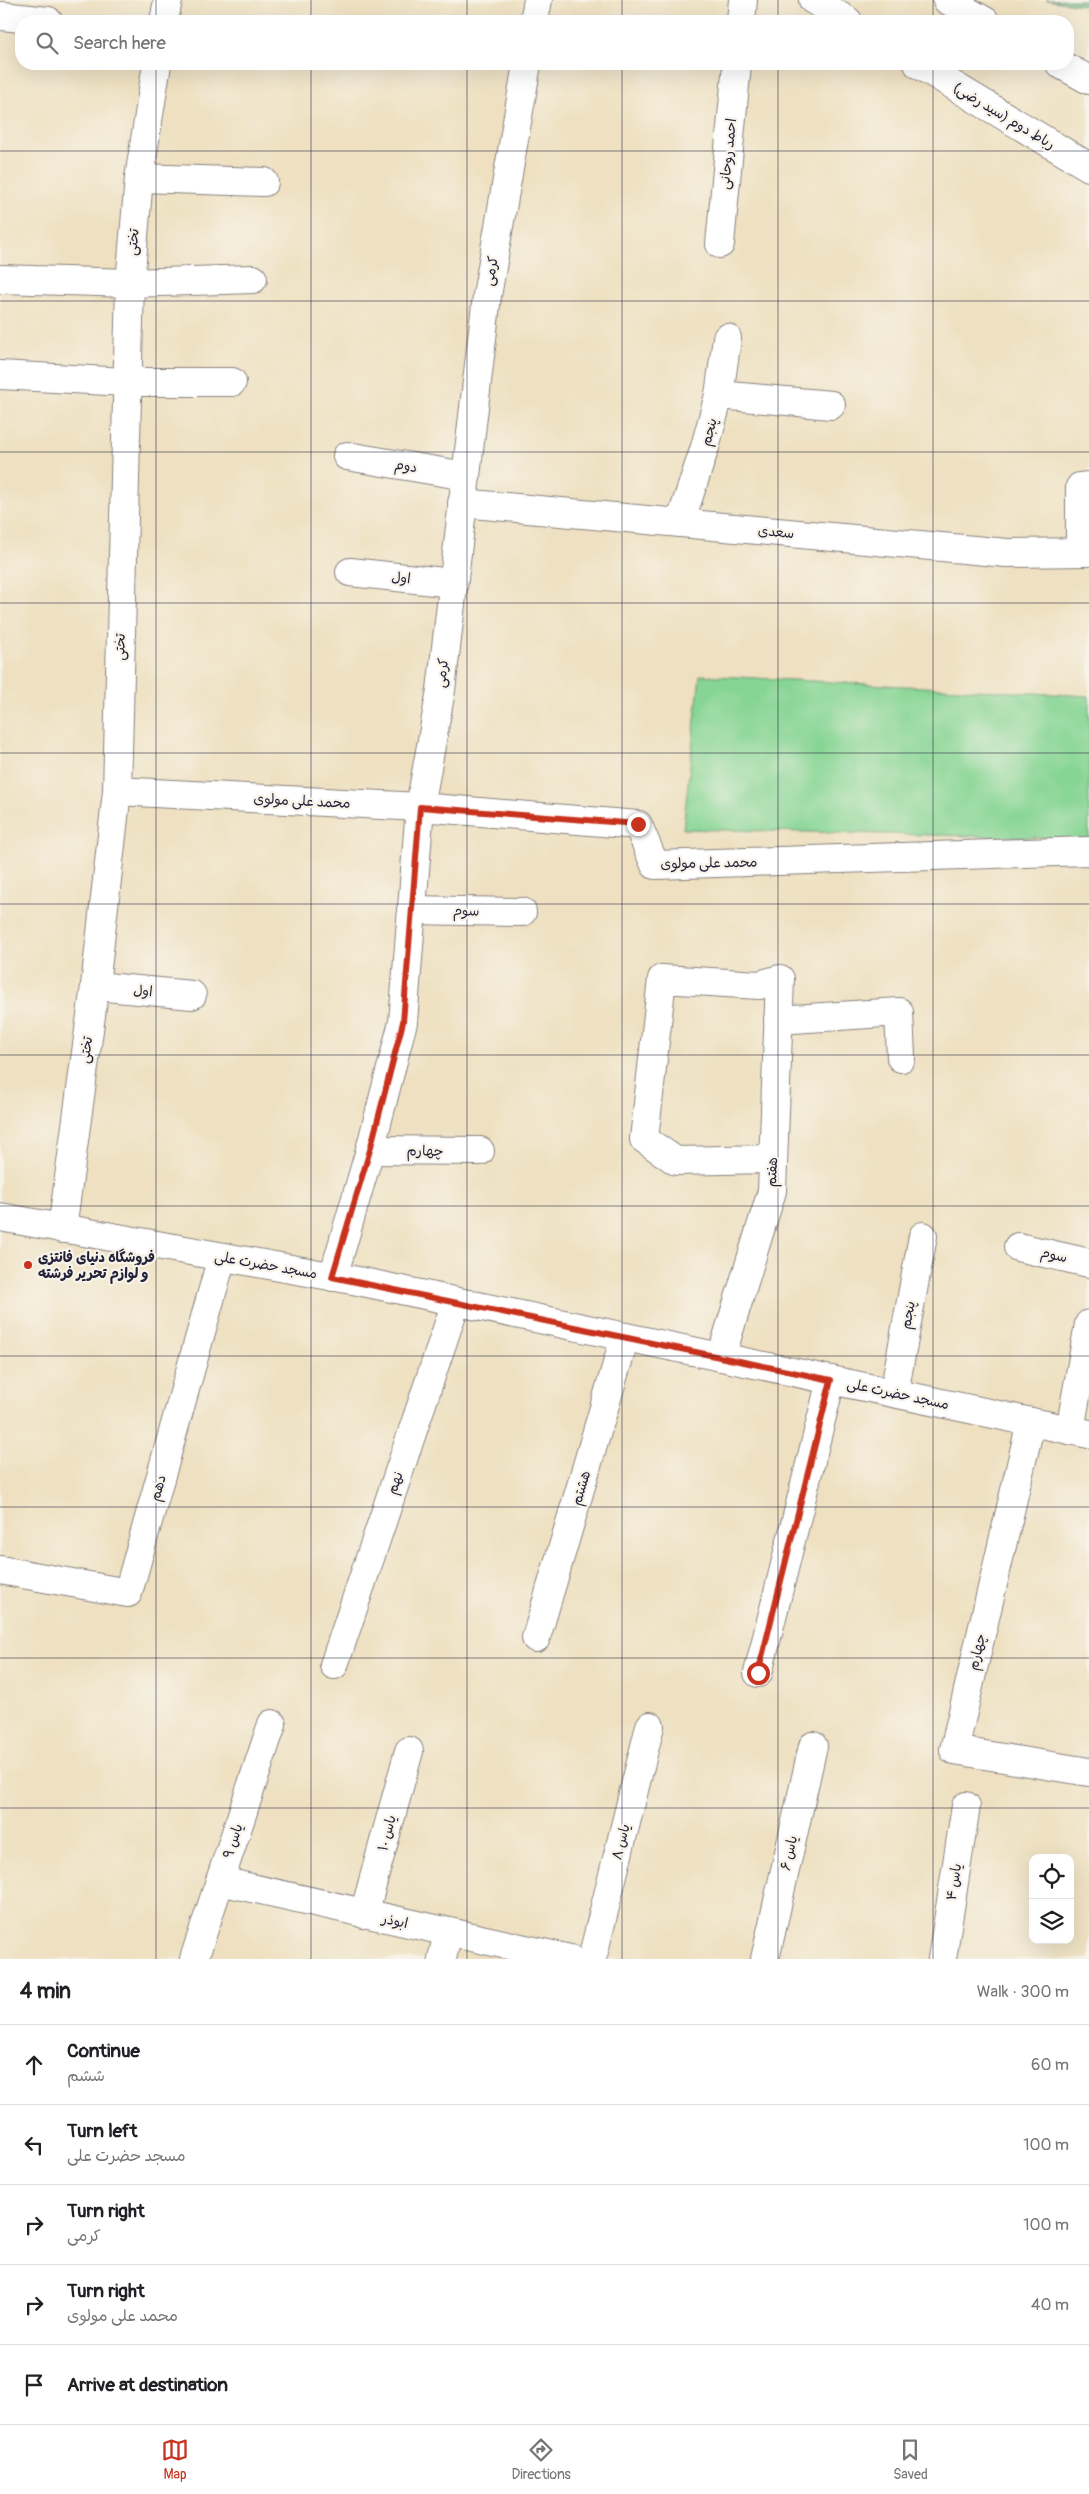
<!DOCTYPE html>
<html lang="en">
<head>
<meta charset="utf-8">
<style>
  :root { --surface:#fff; --page:#f6f6f6; --text:#202124; --muted:#757577; --line:#e0e0e0; --accent:#c8321e }
  body { margin:0; font-family:Pangolin,"Playpen Sans Arabic",sans-serif; background:var(--page); color:var(--text) }
  .controls { position:absolute; right:15px; bottom:15px; display:grid; overflow:hidden; border-radius:10px; box-shadow:0 5px 20px #0002 }
  .controls button { width:45px; height:45px; display:grid; place-items:center; padding:0; border:0; border-bottom:1px solid var(--line); background:var(--surface); color:var(--text); font:25px sans-serif }
  .stop { position:absolute; width:15px; height:15px; margin:-11px; border:4px solid #c8321e; border-radius:50%; background:#fff }
  .stop.end { background:#c8321e; border-color:#fff; box-shadow:0 1px 5px #0008 }
  .list { margin:0; padding:0; list-style:none }
  h2 { display:flex; justify-content:space-between; align-items:center; height:65px; margin:0; padding:0 20px; font-size:21px }
  h2 small { font-size:16px; font-weight:400; color:var(--muted) }
  .list li { display:grid; grid-template-columns:32px 1fr auto; gap:15px; align-items:center; box-sizing:border-box; height:80px; padding:0 20px; border-top:1px solid var(--line) }
  .list b { display:block; font-size:19px; white-space:nowrap }
  .list p { margin:0; font-size:16px; white-space:nowrap; color:var(--muted) }
  .list em { font-size:16px; font-style:normal; color:var(--muted) }
  .icon { flex:none; width:28px; height:28px; fill:none; stroke:currentColor; stroke-width:2; stroke-linecap:round; stroke-linejoin:round }
  .map { position:relative; flex:none; width:1089px; height:1959px; overflow:hidden }
  .search { position:absolute; background:var(--surface); box-shadow:0 5px 20px #0002; left:15px; right:15px; top:15px; height:55px; display:flex; align-items:center; gap:12px; box-sizing:border-box; padding:0 18px; border-radius:20px; color:var(--muted); font-size:19px }
  .sheet { height:465px; background:var(--surface) }
  nav { display:flex; justify-content:space-around; align-items:center; box-sizing:border-box; height:70px; border-top:1px solid var(--line); background:var(--surface); font-size:14px; color:var(--muted) }
  nav a { display:grid; justify-items:center; gap:2px }
  nav .on { color:var(--accent) }
  .map>svg:first-child { display:block }
  .green { fill:#87d594; stroke:#547c68 }
  .forest { fill:#6db67e; stroke:#486c5c }
  .lines { fill:none; stroke-linecap:round; stroke-linejoin:round }
  .minor-casing { stroke:#88817e; stroke-width:30 }
  .major-casing { stroke:#88817e; stroke-width:30 }
  .minor { stroke:#fff; stroke-width:28 }
  .major { stroke:#fff; stroke-width:28 }
  .route { stroke:#c8321e; stroke-width:6 }
  .grid { fill:none; stroke:#22223b; stroke-width:1; stroke-opacity:0.55 }
  .poi-dot { fill:#c8321e; stroke:#f7f3e8; stroke-width:2 }
  .labels { text-anchor:middle; dominant-baseline:central; stroke-width:4.5; stroke-linejoin:round; paint-order:stroke }
  .street-label { font-size:14px; fill:#22223b; stroke:#f7f3e8 }
  .poi-label { font-size:14px; font-weight:bold; fill:#22223b; stroke:#f7f3e8; text-anchor:start }
</style>
</head>
<body>
<div class="map">
<svg width="1089" height="1959" viewBox="0 0 1089 1959">
  <rect width="100%" height="100%" fill="#f7f3e8"/>
  <filter id="ink" filterUnits="userSpaceOnUse"><feTurbulence type="fractalNoise" baseFrequency=".02" numOctaves="2"/><feDisplacementMap in="SourceGraphic" scale="10" xChannelSelector="R" yChannelSelector="G"/><feConvolveMatrix kernelMatrix="1 2 1 2 8 2 1 2 1" color-interpolation-filters="sRGB"/></filter>
  <filter id="wash" filterUnits="userSpaceOnUse"><feTurbulence type="fractalNoise" baseFrequency=".0096" numOctaves="4" result="noise"/><feDisplacementMap in="SourceGraphic" scale="20" xChannelSelector="R" yChannelSelector="G"/><feGaussianBlur stdDeviation="1.12" result="paint"/><feColorMatrix in="noise" values="0 0 0 0 0 0 0 0 0 0 0 0 0 0 0 0 0 1.4 0 .05"/><feComposite in="paint" operator="in"/></filter>
  <g filter="url(#wash)">
    <rect width="100%" height="100%" fill="#eee0c0"/>
    <polygon class="green" points="700,675 1089,696 1089,839 683,829"/>
    <polygon class="forest" points="1046,0 1089,0 1089,6"/>
  </g>
  <g filter="url(#ink)">
    <g class="lines">
      <defs>
        <g id="minor">
          <polyline points="2,16 48,21"/>
          <polyline points="164,21 168,0"/>
          <polyline points="534,21 538,0"/>
          <polyline points="741,21 743,0"/>
          <polyline points="139,178 264,182"/>
          <polyline points="720,244 737,64"/>
          <polyline points="0,279 130,283 253,279"/>
          <polyline points="0,375 126,382 232,382"/>
          <polyline points="719,395 831,405"/>
          <polyline points="347,456 466,476"/>
          <polyline points="462,503 1007,553 1089,552"/>
          <polyline points="680,523 705,447 719,395 727,338"/>
          <polyline points="1080,552 1080,487 1089,486"/>
          <polyline points="350,572 453,583"/>
          <polyline points="117,791 420,807 638,825 655,865 1089,851"/>
          <polyline points="411,910 522,912"/>
          <polyline points="95,986 192,995"/>
          <polyline points="778,1020 899,1012 901,1058"/>
          <polyline points="370,1150 480,1151"/>
          <polyline points="0,1217 358,1281 1089,1434"/>
          <polyline points="62,1229 95,986 117,791 130,283 139,178 157,64"/>
          <polyline points="1018,1247 1089,1263"/>
          <polyline points="333,1277 370,1150 403,1022 420,807 441,690 487,296 527,64"/>
          <polyline points="721,1357 772,1191 780,979 759,985 662,979 644,1139 676,1161 773,1159"/>
          <polyline points="894,1393 923,1236"/>
          <polyline points="1031,1422 954,1750 1089,1772"/>
          <polyline points="1070,1430 1089,1324"/>
          <polyline points="0,1570 128,1593 222,1257"/>
          <polyline points="536,1638 625,1337"/>
          <polyline points="334,1665 456,1302"/>
          <polyline points="758,1673 831,1380"/>
          <polyline points="220,1881 570,1959"/>
          <polyline points="364,1914 409,1751"/>
          <polyline points="194,1959 272,1724"/>
          <polyline points="442,1959 448,1932"/>
          <polyline points="592,1959 650,1726"/>
          <polyline points="765,1959 813,1746"/>
          <polyline points="942,1959 966,1806"/>
        </g>
        <g id="major">
          <polyline points="813,0 848,21"/>
          <polyline points="947,0 985,21"/>
          <polyline points="918,64 1089,167"/>
          <polyline points="1060,64 1089,80"/>
        </g>
      </defs>
      <use href="#minor" class="minor-casing"/>
      <use href="#major" class="major-casing"/>
      <use href="#minor" class="minor"/>
      <use href="#major" class="major"/>
    </g>
  </g>
  <g class="lines" filter="url(#ink)">
    <polyline class="route" points="638,824 420,807 403,1022 370,1150 332,1277 831,1380 758,1673"/>
  </g>
  <path class="grid" d="M156 0V21M311 0V21M467 0V21M622 0V21M778 0V21M933 0V21M156 64V1959M311 64V1959M467 64V1959M622 64V1959M778 64V1959M933 64V1959M0 151H1089M0 301H1089M0 452H1089M0 603H1089M0 753H1089M0 904H1089M0 1055H1089M0 1206H1089M0 1356H1089M0 1507H1089M0 1658H1089M0 1808H1089"/>
  <circle class="poi-dot" cx="28" cy="1265" r="5"/>
  <g class="labels">
    <g class="street-label">
      <text transform="translate(1004 116) rotate(31)">رباط دوم (سید رضی)</text>
      <text transform="translate(728 154) rotate(-84)">احمد روحانی</text>
      <text transform="translate(133 242) rotate(-85)">تختی</text>
      <text transform="translate(491 271) rotate(-80)">کرمی</text>
      <text transform="translate(709 432) rotate(-75)">پنجم</text>
      <text transform="translate(406 466) rotate(9)">دوم</text>
      <text transform="translate(776 532) rotate(5)">سعدی</text>
      <text transform="translate(401 578) rotate(6)">اول</text>
      <text transform="translate(120 647) rotate(-89)">تختی</text>
      <text transform="translate(442 673) rotate(-83)">کرمی</text>
      <text transform="translate(302 801) rotate(3)">محمد علی مولوی</text>
      <text transform="translate(709 863) rotate(-1)">محمد علی مولوی</text>
      <text transform="translate(466 911) rotate(1)">سوم</text>
      <text transform="translate(143 991) rotate(5)">اول</text>
      <text transform="translate(86 1050) rotate(-82)">تختی</text>
      <text transform="translate(425 1151) rotate(1)">چهارم</text>
      <text transform="translate(772 1172) rotate(-87)">هفتم</text>
      <text transform="translate(1054 1255) rotate(13)">سوم</text>
      <text transform="translate(266 1265) rotate(10)">مسجد حضرت علی</text>
      <text transform="translate(908 1315) rotate(-79)">پنجم</text>
      <text transform="translate(898 1394) rotate(12)">مسجد حضرت علی</text>
      <text transform="translate(395 1483) rotate(-71)">نهم</text>
      <text transform="translate(158 1488) rotate(-74)">دهم</text>
      <text transform="translate(581 1488) rotate(-73)">هشتم</text>
      <text transform="translate(977 1652) rotate(-77)">چهارم</text>
      <text transform="translate(387 1833) rotate(-75)">یاس ۱۰</text>
      <text transform="translate(233 1841) rotate(-72)">یاس ۹</text>
      <text transform="translate(621 1842) rotate(-76)">یاس ۸</text>
      <text transform="translate(789 1853) rotate(-77)">یاس ۶</text>
      <text transform="translate(954 1882) rotate(-81)">یاس ۴</text>
      <text transform="translate(395 1921) rotate(12)">ابوذر</text>
    </g>
    <g class="poi-label">
      <text x="38" y="1257">فروشگاه دنیای فانتزی<tspan x="38" dy="16">و لوازم تحریر فرشته</tspan></text>
    </g>
  </g>
</svg>
<div class="controls">
<button><svg class="icon" aria-label="locate" viewBox="0 0 24 24"><circle cx="12" cy="12" r="6"/><path d="M12 2v4M12 18v4M2 12h4M18 12h4"/></svg></button>
<button><svg class="icon" aria-label="layers" viewBox="0 0 24 24"><path d="M12 4l9 5-9 5-9-5zM3 14l9 5 9-5"/></svg></button>
</div>
<div class="stop" style="left:758px;top:1673px"></div>
<div class="stop end" style="left:638px;top:824px"></div>
<div class="search"><svg class="icon" aria-label="search" viewBox="0 0 24 24"><circle cx="10" cy="10" r="6"/><path d="M15 15l6 6"/></svg>Search here</div>
</div>
<section class="sheet">
<h2>4 min<small>Walk · 300 m</small></h2>
<ul class="list">
<li><svg class="icon" aria-label="ahead" viewBox="0 0 24 24"><path d="M12 20V5M6 11l6-6 6 6"/></svg><div><b>Continue</b><p>ششم</p></div><em>60 m</em></li>
<li><svg class="icon" aria-label="left" viewBox="0 0 24 24"><path d="M17 20v-9H6M10 6l-5 5 5 5"/></svg><div><b>Turn left</b><p>مسجد حضرت علی</p></div><em>100 m</em></li>
<li><svg class="icon" aria-label="right" viewBox="0 0 24 24"><path d="M7 20v-9h11M14 6l5 5-5 5"/></svg><div><b>Turn right</b><p>کرمی</p></div><em>100 m</em></li>
<li><svg class="icon" aria-label="right" viewBox="0 0 24 24"><path d="M7 20v-9h11M14 6l5 5-5 5"/></svg><div><b>Turn right</b><p>محمد علی مولوی</p></div><em>40 m</em></li>
<li><svg class="icon" aria-label="arrive" viewBox="0 0 24 24"><path d="M6 21V4h12l-3 4 3 4H6"/></svg><div><b>Arrive at destination</b></div></li>
</ul>
</section>
<nav>
<a class="on"><svg class="icon" aria-label="map" viewBox="0 0 24 24"><path d="M3 6l6-2 6 2 6-2v14l-6 2-6-2-6 2zM9 4v14M15 6v14"/></svg>Map</a>
<a><svg class="icon" aria-label="directions" viewBox="0 0 24 24"><path d="M12 3l9 9-9 9-9-9zM9 14v-3h6M13 9l2 2-2 2"/></svg>Directions</a>
<a><svg class="icon" aria-label="saved" viewBox="0 0 24 24"><path d="M7 4h10v16l-5-4-5 4z"/></svg>Saved</a>
</nav>
</body>
</html>
